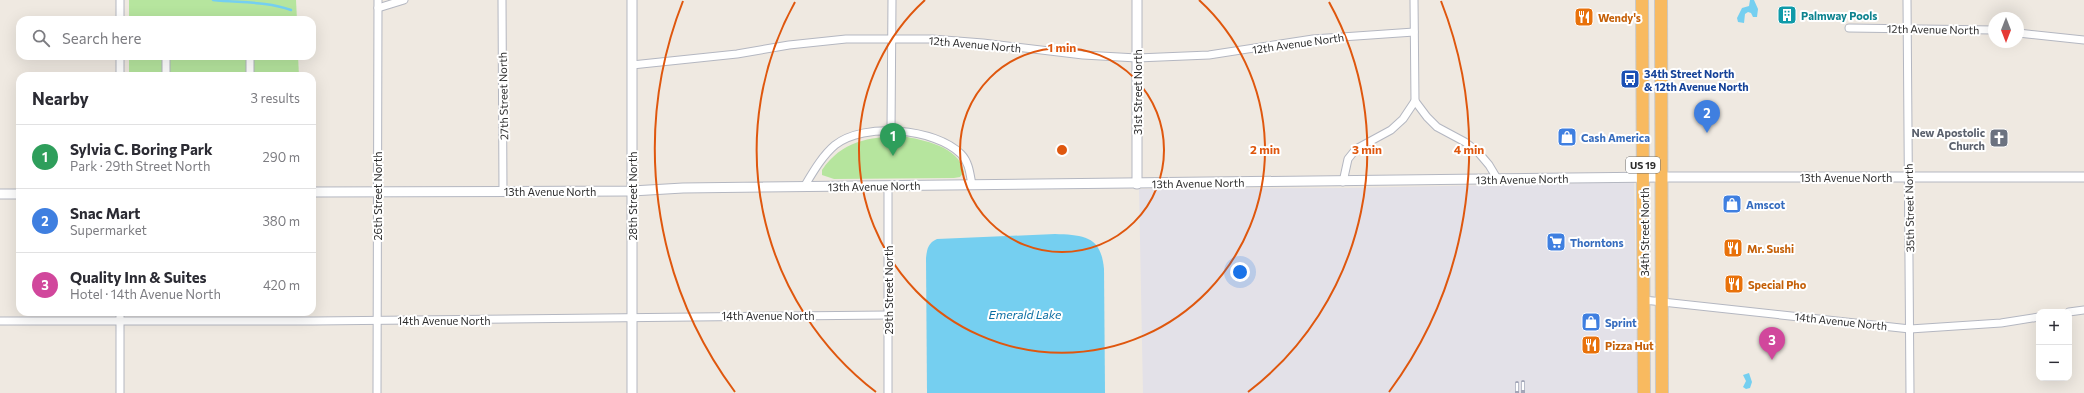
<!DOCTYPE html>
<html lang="en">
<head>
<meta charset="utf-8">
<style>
  :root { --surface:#fff; --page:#f7f7f7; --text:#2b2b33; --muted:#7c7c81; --line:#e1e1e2; --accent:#0b8043 }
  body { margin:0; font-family:Commissioner,sans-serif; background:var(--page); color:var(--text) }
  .controls { position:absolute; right:12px; bottom:12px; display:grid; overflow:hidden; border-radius:8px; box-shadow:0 4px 16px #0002 }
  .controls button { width:36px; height:36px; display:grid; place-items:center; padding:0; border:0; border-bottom:1px solid var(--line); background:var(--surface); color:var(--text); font:20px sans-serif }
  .compass { position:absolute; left:1988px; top:12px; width:36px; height:36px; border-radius:50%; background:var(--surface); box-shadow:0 4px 16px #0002; rotate:180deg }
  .you { position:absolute; left:1240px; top:272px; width:14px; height:14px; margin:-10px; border:3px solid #fff; border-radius:50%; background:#1a73e8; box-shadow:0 0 0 6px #1a73e833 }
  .badge { display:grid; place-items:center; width:26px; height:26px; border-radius:50%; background:var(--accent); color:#fff; font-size:13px; font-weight:700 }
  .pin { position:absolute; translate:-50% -33px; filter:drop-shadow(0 1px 2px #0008) }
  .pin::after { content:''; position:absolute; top:21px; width:14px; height:12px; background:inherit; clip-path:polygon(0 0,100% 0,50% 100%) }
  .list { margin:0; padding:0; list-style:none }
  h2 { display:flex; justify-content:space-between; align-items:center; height:52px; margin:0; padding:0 16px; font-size:17px }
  h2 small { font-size:13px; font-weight:400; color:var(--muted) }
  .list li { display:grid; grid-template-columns:26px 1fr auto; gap:12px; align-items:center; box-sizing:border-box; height:64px; padding:0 16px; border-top:1px solid var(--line) }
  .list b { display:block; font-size:15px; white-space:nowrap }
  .list p { margin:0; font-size:13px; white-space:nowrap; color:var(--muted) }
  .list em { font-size:13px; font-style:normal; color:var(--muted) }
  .icon { flex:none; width:22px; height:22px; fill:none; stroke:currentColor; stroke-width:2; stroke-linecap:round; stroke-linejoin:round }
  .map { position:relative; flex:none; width:2084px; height:393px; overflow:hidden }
  .search { position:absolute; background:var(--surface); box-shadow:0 4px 16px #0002; left:16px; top:16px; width:300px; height:44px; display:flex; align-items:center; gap:10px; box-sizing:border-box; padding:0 14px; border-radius:12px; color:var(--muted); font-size:15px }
  .panel { position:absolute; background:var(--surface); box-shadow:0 4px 16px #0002; left:16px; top:72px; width:300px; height:244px; border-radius:12px }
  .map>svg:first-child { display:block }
  .industrial { fill:#e3e1e8 }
  .green { fill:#b6e59e }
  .water { fill:#75cff0 }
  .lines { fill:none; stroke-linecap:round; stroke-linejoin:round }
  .stream { stroke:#75cff0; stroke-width:2.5 }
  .minor-casing { stroke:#b4b7c1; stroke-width:9 }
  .tertiary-casing { stroke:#b4b7c1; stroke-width:11 }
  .trunk-casing { stroke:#c9c9c9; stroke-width:14 }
  .minor { stroke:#fff; stroke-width:7 }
  .tertiary { stroke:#fff; stroke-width:9 }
  .trunk { stroke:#f8ba60; stroke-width:12 }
  .rail-casing { stroke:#a3a6b8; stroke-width:4 }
  .rail { stroke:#fff; stroke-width:2.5; stroke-dasharray:8; stroke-linecap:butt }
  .ring { fill:none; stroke:#df570e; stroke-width:2 }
  .labels { text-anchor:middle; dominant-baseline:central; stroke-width:4; stroke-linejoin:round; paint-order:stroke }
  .shield { fill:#fff; stroke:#6d6d6d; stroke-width:1 }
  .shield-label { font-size:10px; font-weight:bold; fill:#2e2e2e }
  .culture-label { font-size:11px; font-weight:bold; fill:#0d838f; stroke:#fff; text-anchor:start }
  .food-label { font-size:11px; font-weight:bold; fill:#c56008; stroke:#fff; text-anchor:start }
  .street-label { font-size:11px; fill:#2e2e2e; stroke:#fff }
  .transit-label { font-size:11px; font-weight:bold; fill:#164399; stroke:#fff; text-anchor:start }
  .worship-label { font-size:11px; font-weight:bold; fill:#5b616d; stroke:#fff; text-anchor:end }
  .shop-label { font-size:11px; font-weight:bold; fill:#366cbe; stroke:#fff; text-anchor:start }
  .water-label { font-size:12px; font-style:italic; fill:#0d6fa3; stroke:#fff }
  .centre { fill:#df570e; stroke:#fff; stroke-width:2 }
  .ring-label { font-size:12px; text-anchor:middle; font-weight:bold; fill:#df570e; stroke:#fff; stroke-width:4; stroke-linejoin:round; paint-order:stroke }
</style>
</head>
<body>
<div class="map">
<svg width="2084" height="393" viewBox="0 0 2084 393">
  <rect width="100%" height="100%" fill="#efe9e1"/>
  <polygon class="industrial" points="1634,182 1638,393 1143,393 1139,189 1346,188 1496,185 1497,186 1499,185"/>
  <g class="green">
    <polygon points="129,0 296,0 297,20 129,20"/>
    <polygon points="129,56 298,56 299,76 129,76"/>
    <path d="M902 136C923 140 959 146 964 172L960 177 954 178 834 179 822 175V170C842 141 868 137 902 136Z"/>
  </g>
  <g class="water">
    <polygon points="1754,0 1758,9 1757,17 1753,17 1751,13 1748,12 1745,14 1744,23 1738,22 1737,18 1742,8 1749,6 1750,0"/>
    <path d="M1055 234C1084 235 1101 236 1104 269L1105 393H927L926 258C927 249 928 243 937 239Z"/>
    <polygon points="1749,373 1752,382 1750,388 1746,389 1743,387 1746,381 1743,375"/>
  </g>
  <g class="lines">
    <path class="stream" d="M213 0C240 3 266 1 291 10"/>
    <defs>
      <g id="minor">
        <polyline points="120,0 120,20"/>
        <polyline points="502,0 503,191"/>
        <polyline points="1414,0 1415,101 1427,117 1437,127 1465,142 1478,152 1489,165 1498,180"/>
        <polyline points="1907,0 1910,393"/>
        <polyline points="378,8 404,0"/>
        <polyline points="1849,28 1994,30"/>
        <polyline points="2018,33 2084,40"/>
        <polyline points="166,56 166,76"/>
        <polyline points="250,56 250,76"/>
        <polyline points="632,65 737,54 789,45 846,39 932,39 983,43 1083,55 1137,58 1209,55 1313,39 1414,32"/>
        <polyline points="120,76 120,56"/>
        <polyline points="891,130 892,0"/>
        <polyline points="1343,182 1348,159 1356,149 1391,130 1403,119 1415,101"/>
        <polyline points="888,186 888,393"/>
        <path d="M804 187C813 172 822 156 835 145 864 122 935 128 961 154 969 162 970 174 972 185"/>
        <polyline points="1644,300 1910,329 2001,323 2039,317"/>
        <polyline points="2069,312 2084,310"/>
        <polyline points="0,321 314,321 888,315"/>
        <polyline points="120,393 120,312"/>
        <polyline points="377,393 378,0"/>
      </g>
      <g id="tertiary">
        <polyline points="632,0 632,393"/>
        <polyline points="1137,0 1137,184"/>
        <polyline points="312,192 632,191 683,188 1661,177 2084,177"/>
        <polyline points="0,194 20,194"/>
      </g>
      <g id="trunk">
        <polyline points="1642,0 1644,393"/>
        <polyline points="1661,0 1662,393"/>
      </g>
    </defs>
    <use href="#minor" class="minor-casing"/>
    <use href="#tertiary" class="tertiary-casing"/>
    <use href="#trunk" class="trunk-casing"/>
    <use href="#minor" class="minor"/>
    <use href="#tertiary" class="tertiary"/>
    <use href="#trunk" class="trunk"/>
    <defs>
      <g id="rail">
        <polyline points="1523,382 1523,393"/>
        <polyline points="1517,383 1517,393"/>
      </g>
    </defs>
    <use href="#rail" class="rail-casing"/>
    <use href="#rail" class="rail"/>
  </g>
  <g class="ring">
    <circle cx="1062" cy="150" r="102"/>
    <path d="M1199 0A203 203 0 1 1 925 0"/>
    <path d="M876 392A305 305 0 0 1 795 2M1329 2A305 305 0 0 1 1248 392"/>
    <path d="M735 392A407 407 0 0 1 683 1M1441 1A407 407 0 0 1 1389 392"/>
  </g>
  <defs>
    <symbol id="building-square" viewBox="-11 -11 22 22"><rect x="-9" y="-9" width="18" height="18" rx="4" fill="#0f9aa8" stroke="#fff"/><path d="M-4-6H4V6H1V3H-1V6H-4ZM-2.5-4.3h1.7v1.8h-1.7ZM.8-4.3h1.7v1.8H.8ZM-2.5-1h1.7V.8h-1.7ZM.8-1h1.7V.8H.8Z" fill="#fff"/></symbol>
    <symbol id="restaurant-square" viewBox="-11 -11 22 22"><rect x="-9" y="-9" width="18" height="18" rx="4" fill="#e8710a" stroke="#fff"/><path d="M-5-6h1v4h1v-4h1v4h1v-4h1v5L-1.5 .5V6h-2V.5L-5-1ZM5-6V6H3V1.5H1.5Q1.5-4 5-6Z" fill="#fff"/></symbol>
    <symbol id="bus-square" viewBox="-11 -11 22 22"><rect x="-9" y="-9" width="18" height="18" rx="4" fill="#1a4fb4" stroke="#fff"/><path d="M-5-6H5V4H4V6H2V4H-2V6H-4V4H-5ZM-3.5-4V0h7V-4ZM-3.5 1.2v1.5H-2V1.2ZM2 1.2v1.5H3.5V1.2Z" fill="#fff"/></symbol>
    <symbol id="shop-square" viewBox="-11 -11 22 22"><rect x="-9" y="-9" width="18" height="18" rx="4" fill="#3f7fe0" stroke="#fff"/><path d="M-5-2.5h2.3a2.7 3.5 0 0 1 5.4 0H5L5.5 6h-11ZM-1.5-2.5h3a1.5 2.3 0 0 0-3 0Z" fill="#fff"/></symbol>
    <symbol id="church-square" viewBox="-11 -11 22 22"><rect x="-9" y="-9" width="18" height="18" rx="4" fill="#6b7280" stroke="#fff"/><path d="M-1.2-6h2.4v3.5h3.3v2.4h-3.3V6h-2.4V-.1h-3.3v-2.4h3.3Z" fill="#fff"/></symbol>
    <symbol id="supermarket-square" viewBox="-11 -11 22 22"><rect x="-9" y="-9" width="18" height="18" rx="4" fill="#3f7fe0" stroke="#fff"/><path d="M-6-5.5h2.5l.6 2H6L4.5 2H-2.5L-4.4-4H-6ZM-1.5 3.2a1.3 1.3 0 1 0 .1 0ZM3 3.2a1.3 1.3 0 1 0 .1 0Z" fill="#fff"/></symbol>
  </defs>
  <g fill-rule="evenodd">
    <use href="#building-square" x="1776" y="4" width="22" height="22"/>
    <use href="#restaurant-square" x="1573" y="6" width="22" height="22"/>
    <use href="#bus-square" x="1619" y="68" width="22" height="22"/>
    <use href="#shop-square" x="1556" y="126" width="22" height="22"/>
    <use href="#church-square" x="1988" y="127" width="22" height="22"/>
    <use href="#shop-square" x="1721" y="193" width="22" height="22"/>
    <use href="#supermarket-square" x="1545" y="231" width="22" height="22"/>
    <use href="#restaurant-square" x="1722" y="237" width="22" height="22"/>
    <use href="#restaurant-square" x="1723" y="273" width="22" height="22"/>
    <use href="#shop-square" x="1580" y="311" width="22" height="22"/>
    <use href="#restaurant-square" x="1580" y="334" width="22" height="22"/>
  </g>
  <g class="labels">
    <rect class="shield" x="1626" y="157" width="34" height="16" rx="3"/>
    <g class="shield-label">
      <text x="1643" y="165">US 19</text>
    </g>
    <g class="culture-label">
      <text x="1801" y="15">Palmway Pools</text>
    </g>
    <g class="food-label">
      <text x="1598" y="17">Wendy's</text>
      <text x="1747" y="248">Mr. Sushi</text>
      <text x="1748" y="284">Special Pho</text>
      <text x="1605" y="345">Pizza Hut</text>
    </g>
    <g class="street-label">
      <text transform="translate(1933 29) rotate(1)">12th Avenue North</text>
      <text transform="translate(1298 43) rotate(-8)">12th Avenue North</text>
      <text transform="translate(975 44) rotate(5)">12th Avenue North</text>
      <text transform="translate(1137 92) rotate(-90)">31st Street North</text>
      <text transform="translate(503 96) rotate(-91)">27th Street North</text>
      <text x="1846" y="177">13th Avenue North</text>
      <text transform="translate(1522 179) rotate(-1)">13th Avenue North</text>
      <text transform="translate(1198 183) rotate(-1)">13th Avenue North</text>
      <text transform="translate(874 186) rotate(-1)">13th Avenue North</text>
      <text x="550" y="191">13th Avenue North</text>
      <text transform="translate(377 196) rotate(-90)">26th Street North</text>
      <text transform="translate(632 196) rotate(-90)">28th Street North</text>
      <text transform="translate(1909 208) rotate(-91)">35th Street North</text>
      <text transform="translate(1644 232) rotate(-90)">34th Street North</text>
      <text transform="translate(888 290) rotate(-90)">29th Street North</text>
      <text x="768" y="315">14th Avenue North</text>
      <text x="444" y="320">14th Avenue North</text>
      <text transform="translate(1841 321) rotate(6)">14th Avenue North</text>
    </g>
    <g class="transit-label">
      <text x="1644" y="73">34th Street North<tspan x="1644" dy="13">&amp; 12th Avenue North</tspan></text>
    </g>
    <g class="worship-label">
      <text x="1985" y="132">New Apostolic<tspan x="1985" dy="13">Church</tspan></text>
    </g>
    <g class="shop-label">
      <text x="1581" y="137">Cash America</text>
      <text x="1746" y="204">Amscot</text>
      <text x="1570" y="242">Thorntons</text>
      <text x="1605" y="322">Sprint</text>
    </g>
    <g class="water-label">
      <text x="1025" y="314">Emerald Lake</text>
    </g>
  </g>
  <circle cx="1062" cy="150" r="6" class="centre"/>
  <g class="ring-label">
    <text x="1062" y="52">1 min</text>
    <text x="1265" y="154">2 min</text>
    <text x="1367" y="154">3 min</text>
    <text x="1469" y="154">4 min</text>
  </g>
</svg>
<div class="controls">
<button>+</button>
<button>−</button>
</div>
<svg class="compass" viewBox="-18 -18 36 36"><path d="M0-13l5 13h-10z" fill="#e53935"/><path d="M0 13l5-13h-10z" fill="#7c7c81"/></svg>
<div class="you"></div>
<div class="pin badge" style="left:893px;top:156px;background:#2e9e5b">1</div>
<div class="pin badge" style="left:1707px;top:133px;background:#3f7fe0">2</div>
<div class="pin badge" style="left:1772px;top:360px;background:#d1479c">3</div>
<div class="search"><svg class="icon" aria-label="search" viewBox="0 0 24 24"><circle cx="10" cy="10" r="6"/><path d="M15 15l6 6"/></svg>Search here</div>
<section class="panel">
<h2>Nearby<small>3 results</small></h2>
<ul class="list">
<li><span class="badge" style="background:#2e9e5b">1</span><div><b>Sylvia C. Boring Park</b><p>Park · 29th Street North</p></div><em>290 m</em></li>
<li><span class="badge" style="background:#3f7fe0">2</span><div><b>Snac Mart</b><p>Supermarket</p></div><em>380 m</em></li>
<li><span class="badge" style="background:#d1479c">3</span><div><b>Quality Inn &amp; Suites</b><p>Hotel · 14th Avenue North</p></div><em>420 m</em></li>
</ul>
</section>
</div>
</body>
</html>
